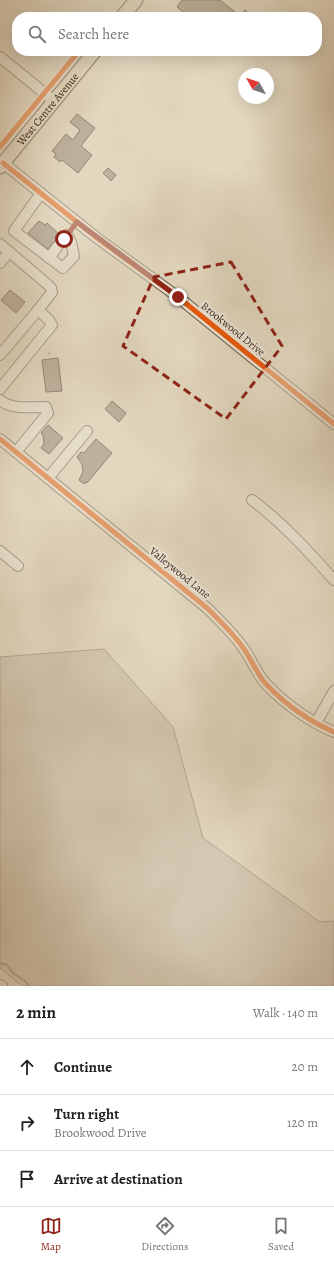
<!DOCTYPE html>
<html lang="en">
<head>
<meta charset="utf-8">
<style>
  :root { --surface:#fff; --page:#f2f2f2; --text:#222; --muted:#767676; --line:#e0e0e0; --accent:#8f2418 }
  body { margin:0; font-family:Alegreya,serif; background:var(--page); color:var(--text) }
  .compass { position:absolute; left:238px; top:68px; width:36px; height:36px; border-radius:50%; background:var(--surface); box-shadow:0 4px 16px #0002; rotate:309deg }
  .stop { position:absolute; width:12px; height:12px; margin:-9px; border:3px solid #8f2418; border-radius:50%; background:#fff }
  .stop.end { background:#8f2418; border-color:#fff; box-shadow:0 1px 4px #0008 }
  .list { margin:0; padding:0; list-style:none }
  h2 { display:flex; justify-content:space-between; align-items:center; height:52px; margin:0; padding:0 16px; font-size:17px }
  h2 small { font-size:13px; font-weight:400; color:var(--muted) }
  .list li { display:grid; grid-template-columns:26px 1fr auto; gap:12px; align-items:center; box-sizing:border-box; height:56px; padding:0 16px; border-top:1px solid var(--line) }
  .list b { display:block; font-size:15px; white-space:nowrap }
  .list p { margin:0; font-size:13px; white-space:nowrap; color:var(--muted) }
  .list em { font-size:13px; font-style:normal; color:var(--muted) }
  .icon { flex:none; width:22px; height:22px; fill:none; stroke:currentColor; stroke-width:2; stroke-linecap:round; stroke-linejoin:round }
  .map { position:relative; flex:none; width:334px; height:986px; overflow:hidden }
  .search { position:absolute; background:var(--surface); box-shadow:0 4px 16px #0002; left:12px; right:12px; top:12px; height:44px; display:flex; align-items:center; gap:10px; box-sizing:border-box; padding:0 14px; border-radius:16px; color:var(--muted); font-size:15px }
  .sheet { height:220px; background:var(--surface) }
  nav { display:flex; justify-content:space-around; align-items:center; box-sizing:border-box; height:56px; border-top:1px solid var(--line); background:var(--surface); font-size:11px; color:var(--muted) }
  nav a { display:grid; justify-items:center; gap:2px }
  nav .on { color:var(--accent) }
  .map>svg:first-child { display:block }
  .green { fill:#c5b9a4; stroke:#7e7062 }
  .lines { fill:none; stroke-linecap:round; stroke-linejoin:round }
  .stream { stroke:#7b6e5f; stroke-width:2 }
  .building { fill:#908373; stroke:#382821 }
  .minor-casing { stroke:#625448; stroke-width:12 }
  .major-casing { stroke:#382821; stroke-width:15 }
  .path { stroke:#382821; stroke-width:1.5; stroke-dasharray:1 2; stroke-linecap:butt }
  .minor { stroke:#ece5d5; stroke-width:10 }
  .major { stroke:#e2d7bf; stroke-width:13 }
  .cycleway-casing { stroke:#ece5d5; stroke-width:8 }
  .cycleway { stroke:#e8590c; stroke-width:5 }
  .route { stroke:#8f2418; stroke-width:5 }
  .marked { fill:none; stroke:#8f2418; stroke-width:3; stroke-dasharray:8 5; stroke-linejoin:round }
  .labels { text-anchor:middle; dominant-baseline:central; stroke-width:4; stroke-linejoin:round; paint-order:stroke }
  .street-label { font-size:11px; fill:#382821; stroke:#ece5d5 }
</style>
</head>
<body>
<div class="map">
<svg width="334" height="986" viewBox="0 0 334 986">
  <rect width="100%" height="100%" fill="#e2d7bf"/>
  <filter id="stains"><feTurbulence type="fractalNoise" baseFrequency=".005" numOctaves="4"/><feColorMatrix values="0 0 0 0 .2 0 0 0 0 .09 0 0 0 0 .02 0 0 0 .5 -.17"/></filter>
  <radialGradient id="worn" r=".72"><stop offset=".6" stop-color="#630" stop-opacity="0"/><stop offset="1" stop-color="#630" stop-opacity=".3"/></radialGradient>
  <polygon class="green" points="104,649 173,727 203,838 320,922 334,921 334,986 22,986 0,968 0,657"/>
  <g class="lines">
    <polyline class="stream" points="0,963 7,965 12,972 25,981 29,986"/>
  </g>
  <g class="building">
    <polygon points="182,0 220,0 240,16 245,10 253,17 189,17 177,7"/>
    <polygon points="77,114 95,128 81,146 92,155 78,173 62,160 60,162 54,157 56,154 52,151 66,134 73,140 80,130 70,122"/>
    <polygon points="108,168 116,175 111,181 103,173"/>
    <polygon points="39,221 45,225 47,223 61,236 65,244 65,246 64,246 62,241 58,240 53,242 48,249 28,233"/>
    <polygon points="10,290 25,302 16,313 1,300"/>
    <polygon points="58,358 62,391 46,392 42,360"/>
    <polygon points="112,401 126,413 119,422 105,409"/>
    <polygon points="48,425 63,438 49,454 41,448 44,444 43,435 41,433"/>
    <polygon points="96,439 112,453 87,483 86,482 84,484 79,480 83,472 82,464 77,457 81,452 83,453 84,453"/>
  </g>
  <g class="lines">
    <defs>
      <g id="minor">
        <polyline points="0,57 54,101"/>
        <polyline points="3,163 97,238 178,297 334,424"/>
        <polyline points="41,193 14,231 63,268 74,256 71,242 67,235"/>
        <polyline points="0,244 47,284 51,288 52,292 38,310 49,320 52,325 0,389"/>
        <polyline points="49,258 58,246"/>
        <polyline points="0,263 9,252"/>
        <polyline points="0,355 38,310"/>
        <path d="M0 400C12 410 31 407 46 407L48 413 16 452"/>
        <path d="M0 439 207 608C220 621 233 633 244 649 252 660 257 675 267 685 285 704 310 722 334 732"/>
        <polyline points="48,478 87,431"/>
        <path d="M252 500C283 523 309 552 334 580"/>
        <polyline points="0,551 18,566"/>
        <polyline points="316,723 334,691"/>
        <polyline points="0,985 2,986"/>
      </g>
      <g id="major">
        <polyline points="122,17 136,0"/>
        <path id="s1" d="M0 167 95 51"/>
      </g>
    </defs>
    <use href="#minor" class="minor-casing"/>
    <use href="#major" class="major-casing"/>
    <polyline class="path" points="49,353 50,354"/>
    <use href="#minor" class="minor"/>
    <use href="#major" class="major"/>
    <defs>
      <g id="cycleway">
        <polyline points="0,147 79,51"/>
        <polyline points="3,163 97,238 178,297 334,424"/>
        <path d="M0 439 207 608C220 621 233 633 244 649 252 660 257 675 267 685 285 704 310 722 334 732"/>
      </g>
    </defs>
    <use href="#cycleway" class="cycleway-casing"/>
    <use href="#cycleway" class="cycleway"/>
  </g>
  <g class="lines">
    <polyline class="route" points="64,239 77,222 178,297"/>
  </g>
  <path d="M0 0H334V986H0ZM231 262 282 346 226 419 123 346 154 277Z" fill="#e2d7bf" fill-opacity=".55" fill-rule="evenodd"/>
  <path class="marked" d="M231 262 282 346 226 419 123 346 154 277Z"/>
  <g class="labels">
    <g class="street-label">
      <text stroke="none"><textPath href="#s1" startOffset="75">West Centre Avenue</textPath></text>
      <text transform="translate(233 329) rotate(39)">Brookwood Drive</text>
      <text transform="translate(180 573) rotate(39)">Valleywood Lane</text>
    </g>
  </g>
  <rect width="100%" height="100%" filter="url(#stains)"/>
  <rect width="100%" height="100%" fill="url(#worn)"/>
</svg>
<svg class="compass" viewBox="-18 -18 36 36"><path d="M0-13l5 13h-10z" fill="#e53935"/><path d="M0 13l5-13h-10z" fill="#767676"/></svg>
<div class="stop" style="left:64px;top:239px"></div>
<div class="stop end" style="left:178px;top:297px"></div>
<div class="search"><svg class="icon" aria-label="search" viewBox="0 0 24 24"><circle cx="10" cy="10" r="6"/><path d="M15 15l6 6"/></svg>Search here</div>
</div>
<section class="sheet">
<h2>2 min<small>Walk · 140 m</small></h2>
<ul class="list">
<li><svg class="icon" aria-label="ahead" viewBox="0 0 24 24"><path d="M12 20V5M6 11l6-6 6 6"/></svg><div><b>Continue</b></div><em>20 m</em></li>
<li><svg class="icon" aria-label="right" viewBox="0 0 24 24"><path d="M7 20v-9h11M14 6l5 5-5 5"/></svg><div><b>Turn right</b><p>Brookwood Drive</p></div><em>120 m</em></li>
<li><svg class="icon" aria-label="arrive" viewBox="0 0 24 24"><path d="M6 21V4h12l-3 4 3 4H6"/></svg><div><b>Arrive at destination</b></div></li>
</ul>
</section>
<nav>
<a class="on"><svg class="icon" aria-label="map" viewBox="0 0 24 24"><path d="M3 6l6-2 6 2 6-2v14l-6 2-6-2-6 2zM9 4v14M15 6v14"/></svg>Map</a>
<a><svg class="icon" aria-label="directions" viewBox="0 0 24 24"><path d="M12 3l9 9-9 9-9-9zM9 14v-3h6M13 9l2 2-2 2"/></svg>Directions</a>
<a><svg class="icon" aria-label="saved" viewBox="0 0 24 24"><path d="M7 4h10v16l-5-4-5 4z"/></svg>Saved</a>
</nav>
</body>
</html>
